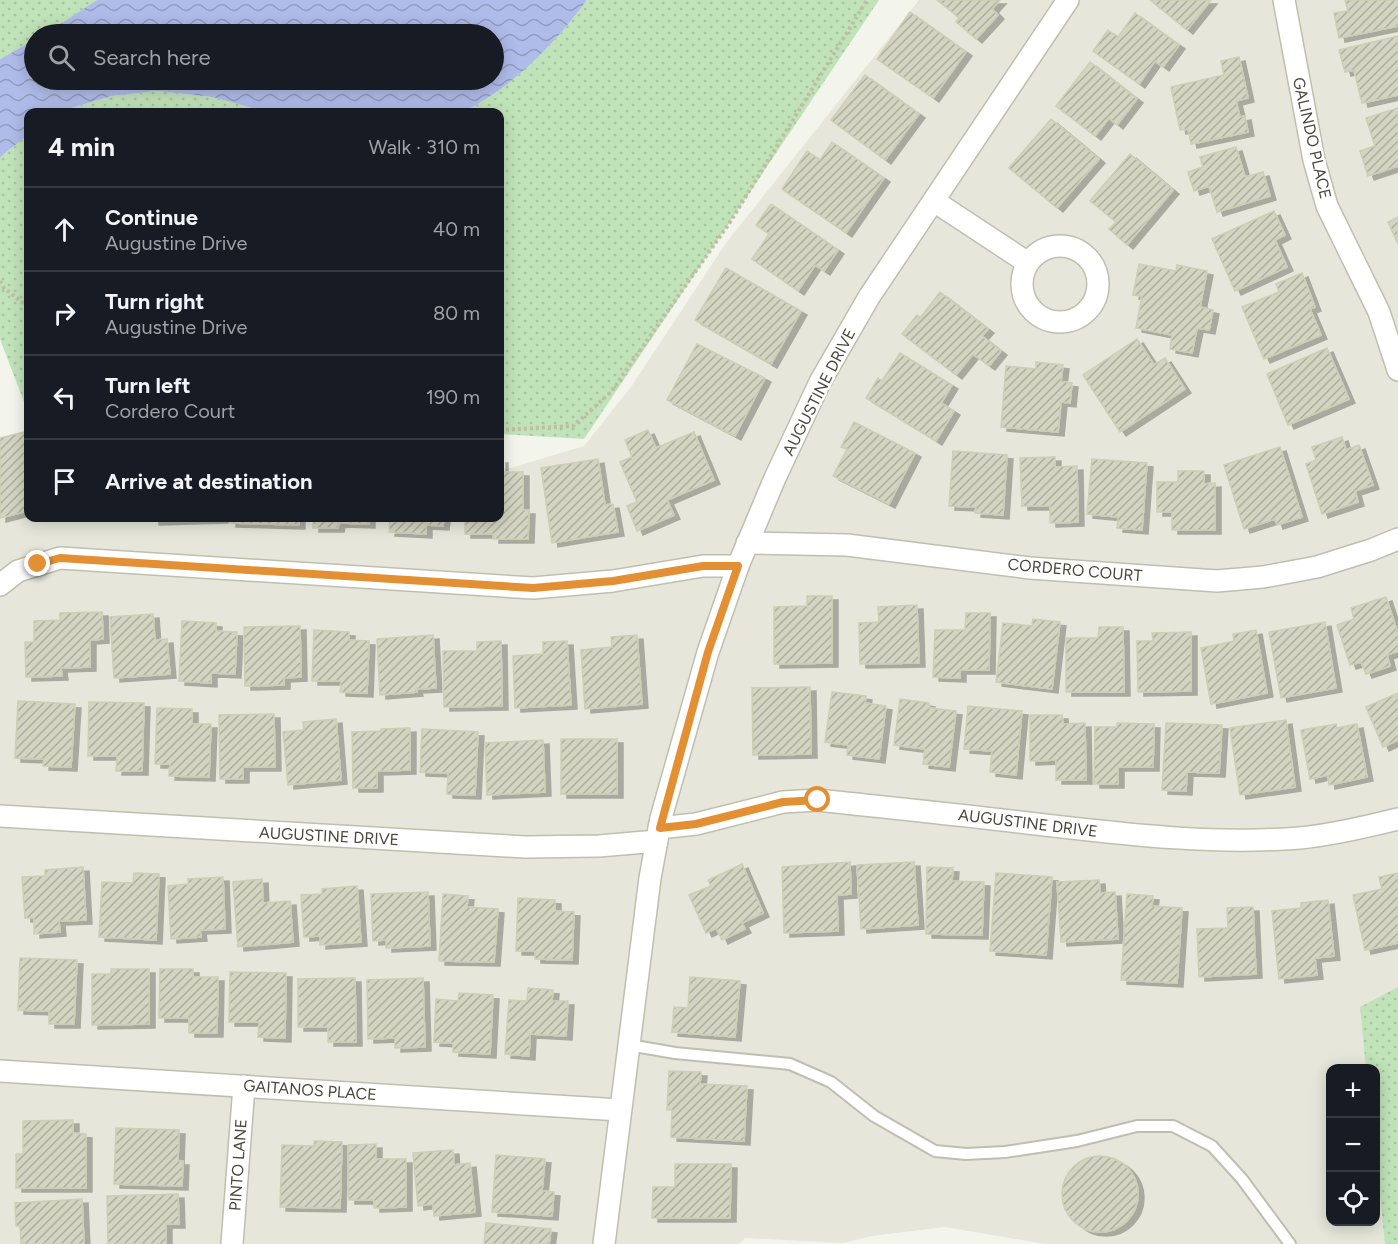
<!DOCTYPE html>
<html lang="en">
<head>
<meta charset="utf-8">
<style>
  :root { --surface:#171b24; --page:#20242c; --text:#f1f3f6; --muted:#9ea1a6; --line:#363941 }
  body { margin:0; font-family:Figtree,sans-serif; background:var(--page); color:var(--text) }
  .controls { position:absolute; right:18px; bottom:18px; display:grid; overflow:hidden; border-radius:12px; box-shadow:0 3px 15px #0003 }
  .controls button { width:54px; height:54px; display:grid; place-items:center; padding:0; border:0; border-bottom:2px solid var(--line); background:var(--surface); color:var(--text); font:30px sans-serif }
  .stop { position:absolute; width:18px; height:18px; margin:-14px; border:4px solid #e39034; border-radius:50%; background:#fff }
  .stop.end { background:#e39034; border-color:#fff; box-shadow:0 2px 6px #0008 }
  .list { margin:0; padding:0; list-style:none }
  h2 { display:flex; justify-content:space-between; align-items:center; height:78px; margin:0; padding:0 24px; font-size:26px }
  h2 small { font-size:20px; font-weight:400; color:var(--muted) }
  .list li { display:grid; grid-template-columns:39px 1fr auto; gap:18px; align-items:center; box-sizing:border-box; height:84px; padding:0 24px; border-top:2px solid var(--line) }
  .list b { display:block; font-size:22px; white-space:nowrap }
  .list p { margin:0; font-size:20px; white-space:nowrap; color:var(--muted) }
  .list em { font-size:20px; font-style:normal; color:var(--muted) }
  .icon { flex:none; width:33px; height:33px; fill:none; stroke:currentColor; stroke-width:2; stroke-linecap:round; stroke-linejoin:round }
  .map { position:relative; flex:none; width:1398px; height:1244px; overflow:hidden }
  .search { position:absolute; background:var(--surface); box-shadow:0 3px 15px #0003; left:24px; top:24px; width:480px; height:66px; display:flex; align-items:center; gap:15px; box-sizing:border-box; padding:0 21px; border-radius:33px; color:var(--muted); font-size:22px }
  .panel { position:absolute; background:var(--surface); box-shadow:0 3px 15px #0003; left:24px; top:108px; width:480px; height:414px; border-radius:12px }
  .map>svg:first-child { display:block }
  .residential { fill:#e6e7da; fill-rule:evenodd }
  .grass { fill:url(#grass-dots) }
  .water { fill:url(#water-waves) }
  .building { fill:url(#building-hatch); stroke:#ceceb6; stroke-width:1.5; filter:url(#shadow) }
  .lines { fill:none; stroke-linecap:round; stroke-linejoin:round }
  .service-casing { stroke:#bebfaf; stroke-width:14 }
  .minor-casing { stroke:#bebfaf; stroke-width:24 }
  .path { stroke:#bebfa2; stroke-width:4; stroke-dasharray:3 3; stroke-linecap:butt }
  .service { stroke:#fff; stroke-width:10 }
  .minor { stroke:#fff; stroke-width:21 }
  .route { stroke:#e39034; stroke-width:8 }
  .labels { text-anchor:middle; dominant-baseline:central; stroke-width:5; stroke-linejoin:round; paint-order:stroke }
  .street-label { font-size:16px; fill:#48473a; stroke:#fff }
</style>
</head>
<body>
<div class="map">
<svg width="1398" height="1244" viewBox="0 0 1398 1244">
  <defs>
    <pattern id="grass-dots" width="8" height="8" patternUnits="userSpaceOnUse" patternTransform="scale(1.5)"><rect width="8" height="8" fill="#c0e3b9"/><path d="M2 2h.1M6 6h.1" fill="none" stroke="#a6c4a0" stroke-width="1.8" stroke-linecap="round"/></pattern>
    <pattern id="water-waves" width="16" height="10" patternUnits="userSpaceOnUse" patternTransform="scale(1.5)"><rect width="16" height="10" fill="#afbce9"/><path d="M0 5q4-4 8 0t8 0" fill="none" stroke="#909bbe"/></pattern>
    <pattern id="building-hatch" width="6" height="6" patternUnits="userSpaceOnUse" patternTransform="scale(1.5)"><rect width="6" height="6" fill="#d4d4c2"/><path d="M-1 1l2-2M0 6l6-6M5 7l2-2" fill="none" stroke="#aeae9f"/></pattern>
    <filter id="shadow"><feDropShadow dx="6" dy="4" stdDeviation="0" flood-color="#0004"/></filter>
  </defs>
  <rect width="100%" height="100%" fill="#f3f4eb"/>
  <path class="residential" d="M919 0H1398V1244H1045L945 1227 872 1236 843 1243 745 1238 739 1244H0V446L28 440V518H500V468H511L584 446 631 387 726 243ZM1330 1068H1376V1222H1330Z"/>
  <g class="grass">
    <polygon points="0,0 97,0 49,33 34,34 34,40 0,59"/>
    <path d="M587 0H879L584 439 500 434V112H463C513 87 554 45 587 0Z"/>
    <polygon points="157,91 212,97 267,112 62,112 68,109 112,96"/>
    <polygon points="28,135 28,407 26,407 0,339 0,157"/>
    <polygon points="1398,987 1398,1244 1385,1244 1376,1156 1376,1068 1366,1068 1360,1007"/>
  </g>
  <path class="water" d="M97 0H587C554 45 513 87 463 112H267L212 97 157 91 112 96 68 109 62 112H28V135L0 157V59L34 40V80H494V34H45Z"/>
  <g class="building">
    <polygon points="937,0 1000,0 992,9 998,15 976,39 956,22 959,18"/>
    <polygon points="1150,0 1211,0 1187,30"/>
    <polygon points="1345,0 1398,0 1398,26 1339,38 1334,13 1348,11"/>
    <polygon points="910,12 966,52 933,98 877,59"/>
    <polygon points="1135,13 1179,45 1163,67 1155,61 1139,84 1093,51 1108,30 1118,37"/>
    <polygon points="1398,36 1398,95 1362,103 1354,70 1345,72 1339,50"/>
    <polygon points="1239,57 1248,98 1236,101 1240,117 1245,116 1248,132 1191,144 1188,129 1180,130 1171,87 1224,75 1221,61"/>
    <polygon points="1090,62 1137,99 1117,125 1109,118 1095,136 1056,106"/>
    <polygon points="865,75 919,114 885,160 831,120"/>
    <polygon points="1398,108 1398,166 1368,176 1360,151 1375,146 1366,118"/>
    <polygon points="1051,119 1099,159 1057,208 1009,168"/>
    <polygon points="832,142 884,178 846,233 782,189 807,151 820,160"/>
    <polygon points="1236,147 1245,177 1263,172 1270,196 1217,212 1209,186 1194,191 1188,172 1203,167 1200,157"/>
    <polygon points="1130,154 1173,190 1127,245 1109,229 1116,222 1090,201"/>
    <polygon points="771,204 838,250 824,271 815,265 798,291 752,259 769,234 756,225"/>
    <polygon points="1274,211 1285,235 1275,240 1287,267 1235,291 1212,239"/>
    <polygon points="1398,217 1398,244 1388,222"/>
    <polygon points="1139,264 1176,271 1177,265 1207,271 1200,307 1213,310 1209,330 1197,328 1192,353 1170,349 1172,335 1136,328 1142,296 1133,295"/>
    <polygon points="726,268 801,311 771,364 695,320"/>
    <polygon points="1302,273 1315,307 1310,309 1321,335 1264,359 1242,307 1279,292 1276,284"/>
    <polygon points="940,292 988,329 982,336 1001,351 989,366 973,354 956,375 902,334 917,315 920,318"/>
    <polygon points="1137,339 1154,365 1165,358 1185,389 1120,432 1083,375"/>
    <polygon points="697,344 765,378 735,436 667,400"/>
    <polygon points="1327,348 1349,399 1288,425 1267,374"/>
    <polygon points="900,353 952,385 941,403 954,411 936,441 866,398 878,378 882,381"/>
    <polygon points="1036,362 1063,365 1061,382 1072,383 1070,403 1061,402 1058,432 1001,427 1006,366 1036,369"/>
    <polygon points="854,422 915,453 889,504 833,476 847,449 841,447"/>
    <polygon points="648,430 656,448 694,432 714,480 667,500 674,515 637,531 627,506 637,502 620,462 632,457 625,440"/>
    <polygon points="28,431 28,511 0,518 0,438"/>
    <polygon points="1342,437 1346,450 1359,445 1373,485 1355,491 1358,502 1322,514 1306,464 1316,460 1312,447"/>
    <polygon points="1280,447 1302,517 1277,525 1275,519 1244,529 1224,465"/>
    <polygon points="953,451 1007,455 1003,515 975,513 976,507 949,506"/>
    <polygon points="1055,457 1055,467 1077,466 1078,522 1050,523 1050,506 1022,506 1020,458"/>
    <polygon points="500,459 502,459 502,472 523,472 523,510 529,510 528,539 493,539 493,534 465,534 465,518 500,518"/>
    <polygon points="598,459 605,505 613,504 618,532 552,543 541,468"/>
    <polygon points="1092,459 1147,463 1142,530 1117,528 1118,517 1087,514"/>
    <polygon points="1178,471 1204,471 1204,484 1215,483 1215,530 1172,530 1172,512 1157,512 1157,482 1178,482"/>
    <polygon points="153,518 222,518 222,519 153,521"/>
    <polygon points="230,518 299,518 299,525 230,523"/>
    <polygon points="313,518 369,518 369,524 339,523 338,528 313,528"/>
    <polygon points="390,518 444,518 443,526 426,525 426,534 389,532"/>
    <polygon points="807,596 832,596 832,663 774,664 774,607 807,606"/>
    <polygon points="1386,597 1398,634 1398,651 1387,655 1390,666 1366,674 1361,662 1350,665 1337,625 1354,619 1351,608"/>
    <polygon points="917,605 919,663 860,664 859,623 879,622 878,607"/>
    <polygon points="102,612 103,639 90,640 90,667 61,668 62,676 26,677 25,642 34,642 34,621 60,620 60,613"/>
    <polygon points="966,613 990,613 989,670 960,670 960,678 933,677 935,630 965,630"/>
    <polygon points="153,614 155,640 167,639 170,674 114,678 110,617"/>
    <polygon points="1033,619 1060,622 1052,689 996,682 1003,623 1032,626"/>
    <polygon points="182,621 216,623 216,631 237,632 235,674 211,673 211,683 179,681"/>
    <polygon points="1325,622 1336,688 1281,698 1269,632"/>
    <polygon points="300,626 301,677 284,678 284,685 245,686 244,627"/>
    <polygon points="1099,627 1123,627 1124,692 1066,692 1066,638 1098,638"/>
    <polygon points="314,630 349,632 349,640 369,641 367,693 340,692 341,681 312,681"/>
    <polygon points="1256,630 1267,693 1211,704 1201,648 1234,641 1233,634"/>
    <polygon points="1191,632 1191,691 1138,692 1137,641 1153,641 1152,633"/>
    <polygon points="433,635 436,688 416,689 417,692 380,695 377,639"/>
    <polygon points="637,635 642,704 585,709 581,650 612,647 611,637"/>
    <polygon points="501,641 502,706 444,707 443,651 477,651 477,642"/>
    <polygon points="567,641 571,705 515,708 513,656 543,654 543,642"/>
    <polygon points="810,687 811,754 753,755 752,688"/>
    <polygon points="832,692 866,696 865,703 886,706 879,759 847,755 848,745 825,742"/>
    <polygon points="1398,693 1398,740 1383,747 1366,707"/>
    <polygon points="900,699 929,703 929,708 956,711 949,767 923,764 925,749 894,745"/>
    <polygon points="18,701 75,704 71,767 43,766 44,759 15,758"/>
    <polygon points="89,702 144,703 142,771 116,771 117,756 88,756"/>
    <polygon points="968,706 1022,711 1016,775 990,772 992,751 964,749"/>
    <polygon points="157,708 192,709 192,724 211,724 209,777 169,776 170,764 155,764"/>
    <polygon points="274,714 275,767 243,767 243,779 220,779 219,715"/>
    <polygon points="1030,715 1062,715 1063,724 1085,723 1086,780 1056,780 1056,760 1030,761"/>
    <polygon points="336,719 341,780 288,785 283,732 304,730 303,722"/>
    <polygon points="1286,720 1295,787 1240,795 1230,728"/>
    <polygon points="1117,723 1154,724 1153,767 1118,767 1118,784 1094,784 1095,727 1117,727"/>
    <polygon points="1166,723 1222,725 1219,773 1187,772 1186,791 1162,790"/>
    <polygon points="1336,724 1337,728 1357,724 1367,777 1329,785 1328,775 1310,779 1301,730"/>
    <polygon points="410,728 410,770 377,771 377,788 353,788 352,732 381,731 381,729"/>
    <polygon points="422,729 478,732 475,795 447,794 448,773 420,772"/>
    <rect x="561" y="739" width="56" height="55"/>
    <polygon points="543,740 545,792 487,795 485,743"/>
    <polygon points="850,862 851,894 837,895 838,931 784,933 782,867"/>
    <polygon points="914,862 918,925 861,929 857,865"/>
    <polygon points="742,864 763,913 742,923 745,929 722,940 716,928 706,933 689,895 711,886 708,880"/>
    <polygon points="83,867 86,920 59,921 60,932 34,934 34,918 25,918 22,877 45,876 45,870"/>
    <polygon points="927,867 953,868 952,881 984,882 982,935 926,934"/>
    <polygon points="134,873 159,874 156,940 99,937 102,882 133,883"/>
    <polygon points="996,873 1052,877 1046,955 990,951"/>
    <polygon points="1398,873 1398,943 1365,950 1353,895 1382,889 1379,877"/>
    <polygon points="223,877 225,929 200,930 201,937 171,939 168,886 188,884 188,879"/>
    <polygon points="262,879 263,903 290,901 293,942 238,947 233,882"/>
    <polygon points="1099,880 1100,893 1115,892 1118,939 1061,942 1057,882"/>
    <polygon points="357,886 361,942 320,945 320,936 304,937 301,895 322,894 322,889"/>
    <polygon points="428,892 430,946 386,948 386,940 373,941 371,894"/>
    <polygon points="443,894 468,896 467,907 498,909 494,962 439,961"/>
    <polygon points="1127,894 1153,896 1152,906 1182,908 1177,983 1121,980"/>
    <polygon points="518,898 555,900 555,911 574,912 572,960 535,959 535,951 516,951"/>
    <polygon points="1328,900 1334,956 1315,958 1317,975 1279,979 1272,911 1301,908 1301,903"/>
    <polygon points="1253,907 1256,974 1199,977 1197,929 1228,928 1227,908"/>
    <polygon points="20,958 77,960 74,1024 49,1024 49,1011 18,1010"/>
    <polygon points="111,969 149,969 149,1024 92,1025 92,974 111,974"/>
    <polygon points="160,969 193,969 193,977 218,977 217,1033 189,1033 189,1018 159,1018"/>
    <polygon points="230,972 286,973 285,1038 258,1037 259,1022 229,1022"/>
    <polygon points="690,977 740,981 735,1037 672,1032 674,1007 688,1008"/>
    <polygon points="355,978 356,1042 328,1042 328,1027 298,1027 298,979"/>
    <polygon points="423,978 425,1047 395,1048 395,1038 368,1039 367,980"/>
    <polygon points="528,988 553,990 552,1001 568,1001 566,1036 530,1034 529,1056 505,1054 509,1000 527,1001"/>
    <polygon points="459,993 493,995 490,1054 453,1052 453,1043 434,1042 436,999 458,1001"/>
    <polygon points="669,1071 701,1072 700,1084 747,1086 744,1141 671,1137 672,1110 667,1110"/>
    <polygon points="73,1120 73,1133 86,1134 86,1188 16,1188 16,1154 23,1154 23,1121"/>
    <polygon points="116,1128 179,1130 178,1161 183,1161 182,1186 114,1184"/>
    <polygon points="314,1141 342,1142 340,1208 280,1207 282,1145 314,1146"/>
    <polygon points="376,1144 376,1159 406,1159 406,1207 374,1208 374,1200 349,1200 348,1145"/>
    <polygon points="453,1150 454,1165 470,1163 475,1212 434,1216 433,1204 418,1206 413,1153"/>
    <polygon points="496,1155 545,1159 542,1191 554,1192 552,1216 492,1212"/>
    <circle cx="1100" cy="1194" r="38"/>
    <polygon points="675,1164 731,1164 730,1218 652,1218 653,1187 675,1187"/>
    <polygon points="178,1194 179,1224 166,1224 166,1244 108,1244 107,1196"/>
    <polygon points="82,1199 84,1244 21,1244 20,1226 16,1226 15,1203"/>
    <polygon points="486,1223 551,1229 549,1244 484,1244"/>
  </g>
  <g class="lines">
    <defs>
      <polyline id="service" points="629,1045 675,1053 790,1064 831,1082 874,1116 935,1151 966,1154 1005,1152 1077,1141 1137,1126 1173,1126 1212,1146 1242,1179 1290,1244"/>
      <g id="minor">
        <polyline points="1284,0 1314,160 1327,206 1379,312 1398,370"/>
        <polyline points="934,201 1028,263"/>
        <circle cx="1060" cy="284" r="38"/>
        <polyline points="747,543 847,545 1030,568 1217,581 1263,577 1317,567 1371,550 1398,539"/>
        <polyline points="0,585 18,571 60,558 533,588 613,581 703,566 738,566"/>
        <polyline points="0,816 525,847 599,846 657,841"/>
        <path d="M659 828 696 824 783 802 818 800C891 808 963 815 1036 824 1124 834 1211 845 1300 838 1333 835 1366 827 1398 819"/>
        <polyline points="0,1071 620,1110"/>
        <polyline points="232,1244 244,1086"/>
        <polyline points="604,1244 650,878 661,818 708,652 738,566 775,478 820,382 869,297 1068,0"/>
      </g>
    </defs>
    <use href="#service" class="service-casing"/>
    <use href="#minor" class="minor-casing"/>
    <g class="path">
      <polyline points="0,281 4,288 28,307"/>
      <polyline points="500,430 573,426 611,392 730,222 867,0"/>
    </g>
    <use href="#service" class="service"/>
    <use href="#minor" class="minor"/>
  </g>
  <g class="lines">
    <polyline class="route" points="38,564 60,558 533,588 613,581 703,566 738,566 708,652 660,828 696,824 783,802 818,800"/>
  </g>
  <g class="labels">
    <g class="street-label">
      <text transform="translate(1312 138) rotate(77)">GALINDO PLACE</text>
      <text transform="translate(819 392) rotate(-63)">AUGUSTINE DRIVE</text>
      <text transform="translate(1075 570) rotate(5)">CORDERO COURT</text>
      <text transform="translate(1028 823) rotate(7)">AUGUSTINE DRIVE</text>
      <text transform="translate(329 836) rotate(3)">AUGUSTINE DRIVE</text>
      <text transform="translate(310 1090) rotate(4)">GAITANOS PLACE</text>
      <text transform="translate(238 1165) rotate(-86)">PINTO LANE</text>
    </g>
  </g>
</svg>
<div class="controls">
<button>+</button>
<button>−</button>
<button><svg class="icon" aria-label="locate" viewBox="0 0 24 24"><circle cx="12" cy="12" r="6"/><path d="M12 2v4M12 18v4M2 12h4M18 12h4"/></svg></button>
</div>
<div class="stop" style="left:818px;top:800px"></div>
<div class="stop end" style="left:38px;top:564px"></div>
<div class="search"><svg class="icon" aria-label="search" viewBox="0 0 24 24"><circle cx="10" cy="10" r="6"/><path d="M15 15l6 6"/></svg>Search here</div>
<section class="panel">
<h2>4 min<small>Walk · 310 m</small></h2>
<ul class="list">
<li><svg class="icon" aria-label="ahead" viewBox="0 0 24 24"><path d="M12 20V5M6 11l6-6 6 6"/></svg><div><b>Continue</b><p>Augustine Drive</p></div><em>40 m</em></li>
<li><svg class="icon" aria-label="right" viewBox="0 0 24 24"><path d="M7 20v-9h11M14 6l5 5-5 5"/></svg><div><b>Turn right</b><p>Augustine Drive</p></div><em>80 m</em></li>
<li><svg class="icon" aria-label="left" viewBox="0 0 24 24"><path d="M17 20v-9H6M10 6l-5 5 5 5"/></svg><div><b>Turn left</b><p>Cordero Court</p></div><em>190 m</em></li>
<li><svg class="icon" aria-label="arrive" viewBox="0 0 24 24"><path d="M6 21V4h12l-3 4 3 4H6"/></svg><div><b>Arrive at destination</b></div></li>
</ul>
</section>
</div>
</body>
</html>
